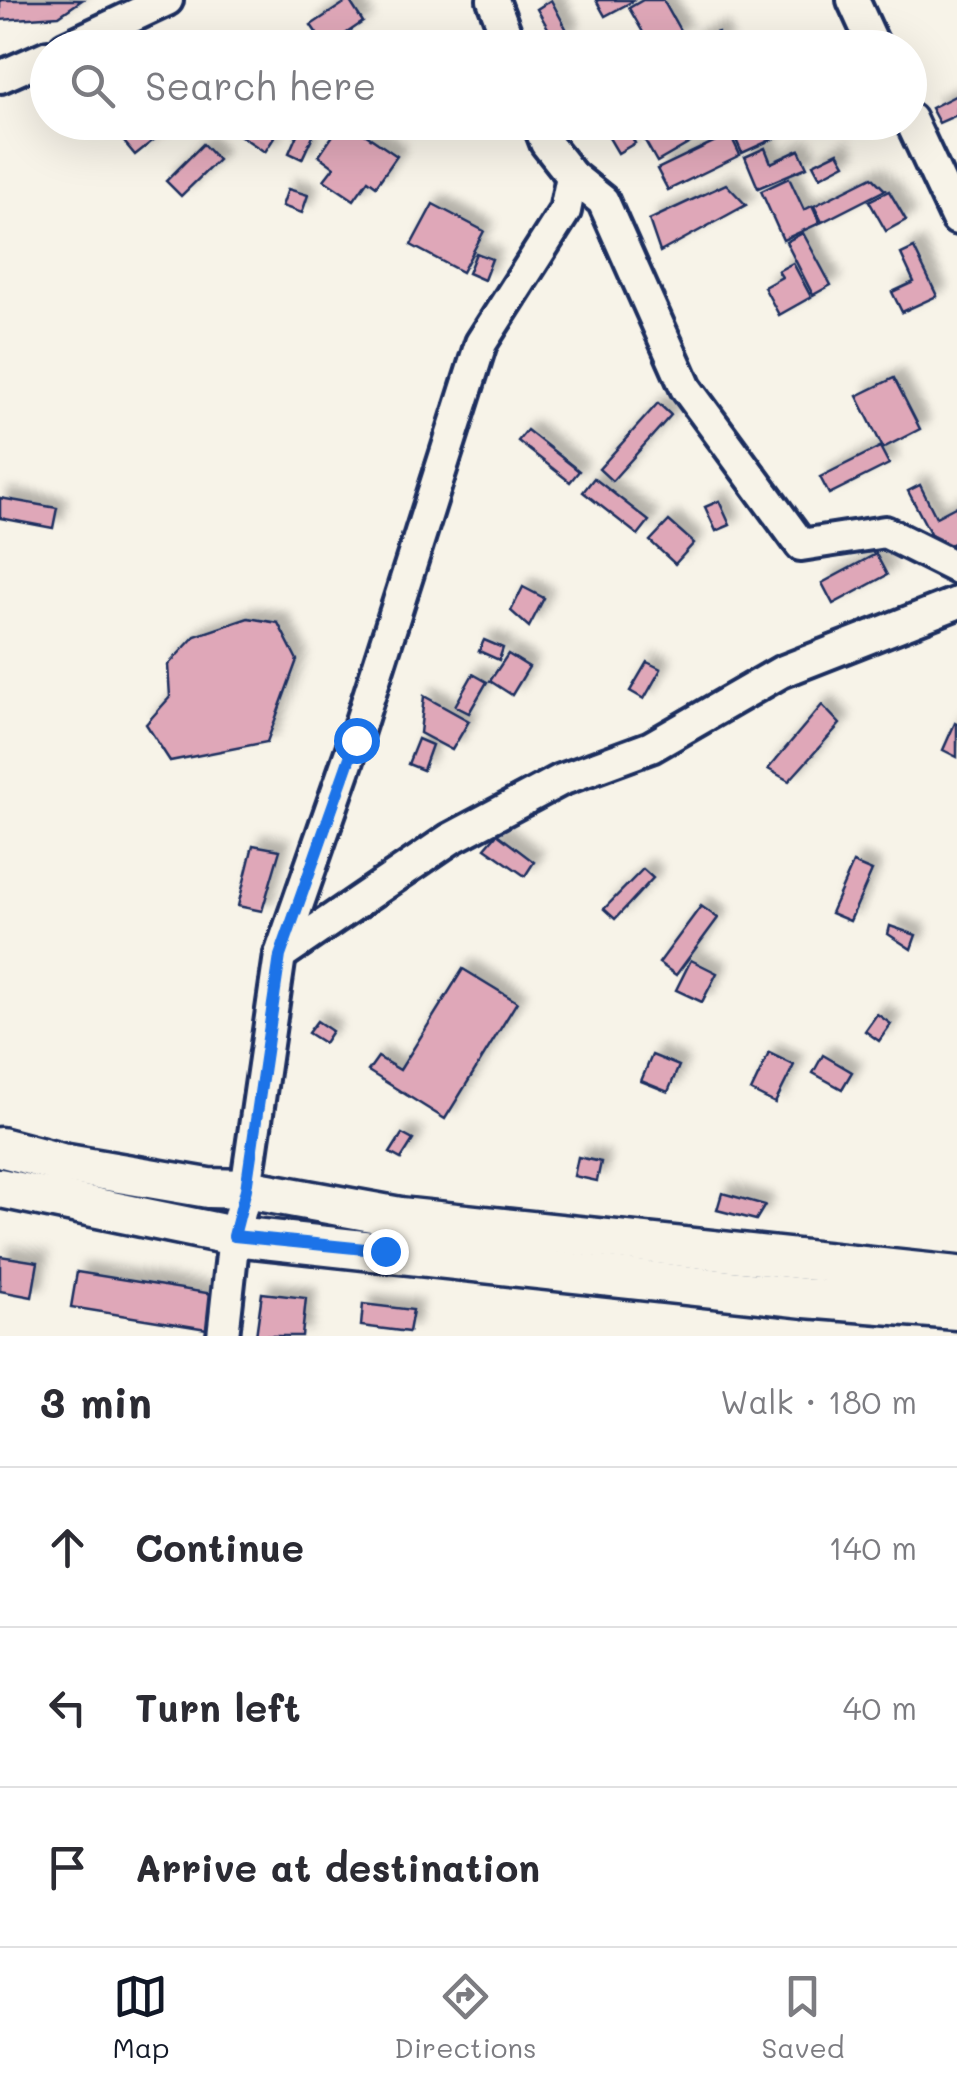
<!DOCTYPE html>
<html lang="en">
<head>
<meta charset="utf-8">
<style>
  :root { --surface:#fff; --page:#f7f7f7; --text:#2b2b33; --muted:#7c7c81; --line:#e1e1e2; --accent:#111827 }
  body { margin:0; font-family:Mali,sans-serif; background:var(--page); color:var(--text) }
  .stop { position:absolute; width:30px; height:30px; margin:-22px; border:8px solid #1a73e8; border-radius:50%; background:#fff }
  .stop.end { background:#1a73e8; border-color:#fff; box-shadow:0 2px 10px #0008 }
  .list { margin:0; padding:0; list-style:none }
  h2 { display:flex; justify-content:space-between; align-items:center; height:130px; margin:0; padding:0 40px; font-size:42px }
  h2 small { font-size:32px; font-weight:400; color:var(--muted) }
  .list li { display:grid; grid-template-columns:65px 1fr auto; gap:30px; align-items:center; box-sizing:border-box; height:160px; padding:0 40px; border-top:2px solid var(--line) }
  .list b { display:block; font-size:38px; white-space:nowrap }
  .list em { font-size:32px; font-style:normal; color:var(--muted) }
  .icon { flex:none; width:55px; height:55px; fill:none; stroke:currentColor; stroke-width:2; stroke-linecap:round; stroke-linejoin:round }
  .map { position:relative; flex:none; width:957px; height:1336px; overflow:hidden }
  .search { position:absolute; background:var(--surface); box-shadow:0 10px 40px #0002; left:30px; right:30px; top:30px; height:110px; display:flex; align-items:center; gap:25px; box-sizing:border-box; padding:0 35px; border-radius:55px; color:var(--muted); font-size:38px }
  .sheet { height:610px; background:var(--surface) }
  nav { display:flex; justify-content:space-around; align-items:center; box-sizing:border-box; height:140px; border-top:2px solid var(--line); background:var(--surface); font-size:28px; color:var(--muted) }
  nav a { display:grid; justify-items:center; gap:5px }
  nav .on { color:var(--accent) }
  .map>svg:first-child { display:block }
  .building { fill:#dfa7b8; stroke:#1b2f5e; stroke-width:2.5; filter:url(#shadow) }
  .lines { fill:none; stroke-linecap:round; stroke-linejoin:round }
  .minor-casing { stroke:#1b2f5e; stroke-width:38 }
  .tertiary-casing { stroke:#1b2f5e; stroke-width:45 }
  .minor { stroke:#f7f3e8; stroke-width:30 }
  .tertiary { stroke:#f7f3e8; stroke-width:38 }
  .route { stroke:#1a73e8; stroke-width:12 }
</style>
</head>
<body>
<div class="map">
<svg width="957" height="1336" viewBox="0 0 957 1336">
  <defs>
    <filter id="shadow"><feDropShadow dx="9" dy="-9" stdDeviation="5" flood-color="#0004"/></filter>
  </defs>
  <rect width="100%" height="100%" fill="#f7f3e8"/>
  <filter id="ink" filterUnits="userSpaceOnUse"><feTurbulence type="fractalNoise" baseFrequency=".01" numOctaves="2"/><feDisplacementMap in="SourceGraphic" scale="20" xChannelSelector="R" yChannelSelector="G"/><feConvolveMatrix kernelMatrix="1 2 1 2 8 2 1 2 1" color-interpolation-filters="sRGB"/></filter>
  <g filter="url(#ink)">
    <g class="building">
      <polygon points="0,0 82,0 59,16 0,20"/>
      <polygon points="349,0 363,22 326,47 311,25"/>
      <polygon points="551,0 569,34 556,42 537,9"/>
      <polygon points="596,0 635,0 605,16"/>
      <polygon points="643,0 663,0 682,34 652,48 629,8"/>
      <polygon points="718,32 723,48 691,48 689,41"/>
      <polygon points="957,95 957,115 939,123 931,108"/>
      <polygon points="127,122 176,122 135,155 116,132"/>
      <polygon points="230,122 261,122 277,133 265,152 226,126"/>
      <polygon points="342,122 347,122 397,156 376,186 368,180 354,200 324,180 334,167 319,156"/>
      <polygon points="608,122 623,122 635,143 618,153 602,126"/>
      <polygon points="652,122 710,122 714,129 657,162 639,130"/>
      <polygon points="756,122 776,122 782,135 742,153 733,133"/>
      <polygon points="302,123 316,129 302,159 289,153"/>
      <polygon points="730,134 740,155 668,190 657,169"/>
      <polygon points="203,144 218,160 181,196 166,181"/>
      <polygon points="765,148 771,163 799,150 807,167 758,188 745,157"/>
      <polygon points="838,152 845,164 820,177 813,164"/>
      <polygon points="872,177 885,190 822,222 814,206"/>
      <polygon points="789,178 804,210 812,206 820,223 783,240 761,191"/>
      <polygon points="726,184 746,205 660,252 649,220"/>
      <polygon points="288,189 308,195 302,213 282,206"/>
      <polygon points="889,191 906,220 886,231 869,201"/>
      <polygon points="433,204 484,231 462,272 411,245"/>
      <polygon points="803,233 831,285 813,295 786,242"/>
      <polygon points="914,248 937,296 902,312 892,292 914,282 901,254"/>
      <polygon points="476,253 492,259 484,280 468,273"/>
      <polygon points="793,263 811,297 779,315 764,287 782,277 778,271"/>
      <polygon points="894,378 920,429 883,448 857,396"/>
      <polygon points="658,403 671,415 612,481 599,469"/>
      <polygon points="527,430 579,471 570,482 518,441"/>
      <polygon points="880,447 889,464 829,494 820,477"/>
      <polygon points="594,478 649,521 638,535 583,492"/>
      <polygon points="920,485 936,517 957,506 957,541 939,550 908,491"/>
      <polygon points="0,498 57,508 53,528 0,518"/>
      <polygon points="719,501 730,525 716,531 705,507"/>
      <polygon points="669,521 694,543 675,564 650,541"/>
      <polygon points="876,554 887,575 833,604 822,583"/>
      <polygon points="523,587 544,598 529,627 511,611"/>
      <polygon points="248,618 278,623 297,660 267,742 170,761 146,724 170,697 168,665 195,636"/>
      <polygon points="484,640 503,648 499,660 479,651"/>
      <polygon points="508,654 529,667 512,695 490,681"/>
      <polygon points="647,662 661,669 644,699 630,691"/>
      <polygon points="473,674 487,682 469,713 455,706"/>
      <polygon points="424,696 469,721 452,750 420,733"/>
      <polygon points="822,705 840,724 789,781 768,769"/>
      <polygon points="955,723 957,724 957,757 943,750"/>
      <polygon points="418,739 432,745 423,770 408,764"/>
      <polygon points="497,834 534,862 525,876 485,848"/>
      <polygon points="253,845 280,850 262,911 238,906"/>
      <polygon points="853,863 872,871 850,921 831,913"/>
      <polygon points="643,869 653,878 615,919 604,909"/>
      <polygon points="701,906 718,918 676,975 659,963"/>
      <polygon points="890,926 916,935 911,949 888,934"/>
      <polygon points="691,960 717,973 702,1002 676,990"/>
      <polygon points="463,969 517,1002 445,1119 368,1071 378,1057 400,1070"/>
      <polygon points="877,1014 891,1024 879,1041 865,1031"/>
      <polygon points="317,1021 332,1031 324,1043 308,1033"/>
      <polygon points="769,1053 794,1065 775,1103 751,1091"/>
      <polygon points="652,1055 679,1066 668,1092 641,1081"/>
      <polygon points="823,1055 852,1072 842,1089 813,1073"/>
      <polygon points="402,1134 413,1140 401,1159 390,1153"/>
      <polygon points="578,1157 601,1162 597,1181 574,1176"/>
      <polygon points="722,1193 765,1205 756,1220 717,1210"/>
      <polygon points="0,1256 38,1262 32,1297 0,1291"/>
      <polygon points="77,1272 213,1294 207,1329 71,1307"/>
      <polygon points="262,1293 306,1298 302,1336 256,1336"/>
      <polygon points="363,1304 413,1310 409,1332 361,1326"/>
    </g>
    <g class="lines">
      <defs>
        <g id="minor">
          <polyline points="493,0 511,48"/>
          <polyline points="853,0 875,48"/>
          <polyline points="65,48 167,0"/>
          <polyline points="0,77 48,56"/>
          <polyline points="910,119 957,219"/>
          <polyline points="538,122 546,143 572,176 603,201 686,388 801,545 885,532 957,568"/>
          <polyline points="280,955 450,839 561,780 651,747 781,672 957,603"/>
          <polyline points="223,1336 234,1236 246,1189 280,955 355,740 481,343 565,211 572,176"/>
        </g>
        <g id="tertiary">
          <polyline points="0,1147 61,1163 208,1188 246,1189 400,1217 957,1276"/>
          <polyline points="0,1188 234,1236 805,1298 957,1310"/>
        </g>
      </defs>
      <use href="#minor" class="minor-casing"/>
      <use href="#tertiary" class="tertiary-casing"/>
      <use href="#minor" class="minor"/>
      <use href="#tertiary" class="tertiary"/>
    </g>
  </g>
  <g class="lines" filter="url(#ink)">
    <polyline class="route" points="356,740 280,956 246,1189 234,1236 385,1251"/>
  </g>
</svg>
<div class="stop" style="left:356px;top:740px"></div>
<div class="stop end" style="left:385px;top:1251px"></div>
<div class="search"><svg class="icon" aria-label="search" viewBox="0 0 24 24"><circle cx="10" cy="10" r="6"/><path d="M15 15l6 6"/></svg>Search here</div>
</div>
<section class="sheet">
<h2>3 min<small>Walk · 180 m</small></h2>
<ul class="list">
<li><svg class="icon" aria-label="ahead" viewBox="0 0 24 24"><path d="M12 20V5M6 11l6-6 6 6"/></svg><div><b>Continue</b></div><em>140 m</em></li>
<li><svg class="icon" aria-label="left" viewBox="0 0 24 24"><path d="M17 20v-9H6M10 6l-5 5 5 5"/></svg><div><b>Turn left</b></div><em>40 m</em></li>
<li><svg class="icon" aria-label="arrive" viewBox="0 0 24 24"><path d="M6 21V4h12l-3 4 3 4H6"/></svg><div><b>Arrive at destination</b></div></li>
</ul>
</section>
<nav>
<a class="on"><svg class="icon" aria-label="map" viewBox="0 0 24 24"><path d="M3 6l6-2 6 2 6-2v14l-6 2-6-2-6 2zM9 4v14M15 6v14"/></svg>Map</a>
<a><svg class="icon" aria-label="directions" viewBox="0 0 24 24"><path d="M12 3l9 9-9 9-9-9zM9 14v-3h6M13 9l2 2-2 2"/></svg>Directions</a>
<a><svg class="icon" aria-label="saved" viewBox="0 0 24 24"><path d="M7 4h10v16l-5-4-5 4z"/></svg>Saved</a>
</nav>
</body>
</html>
